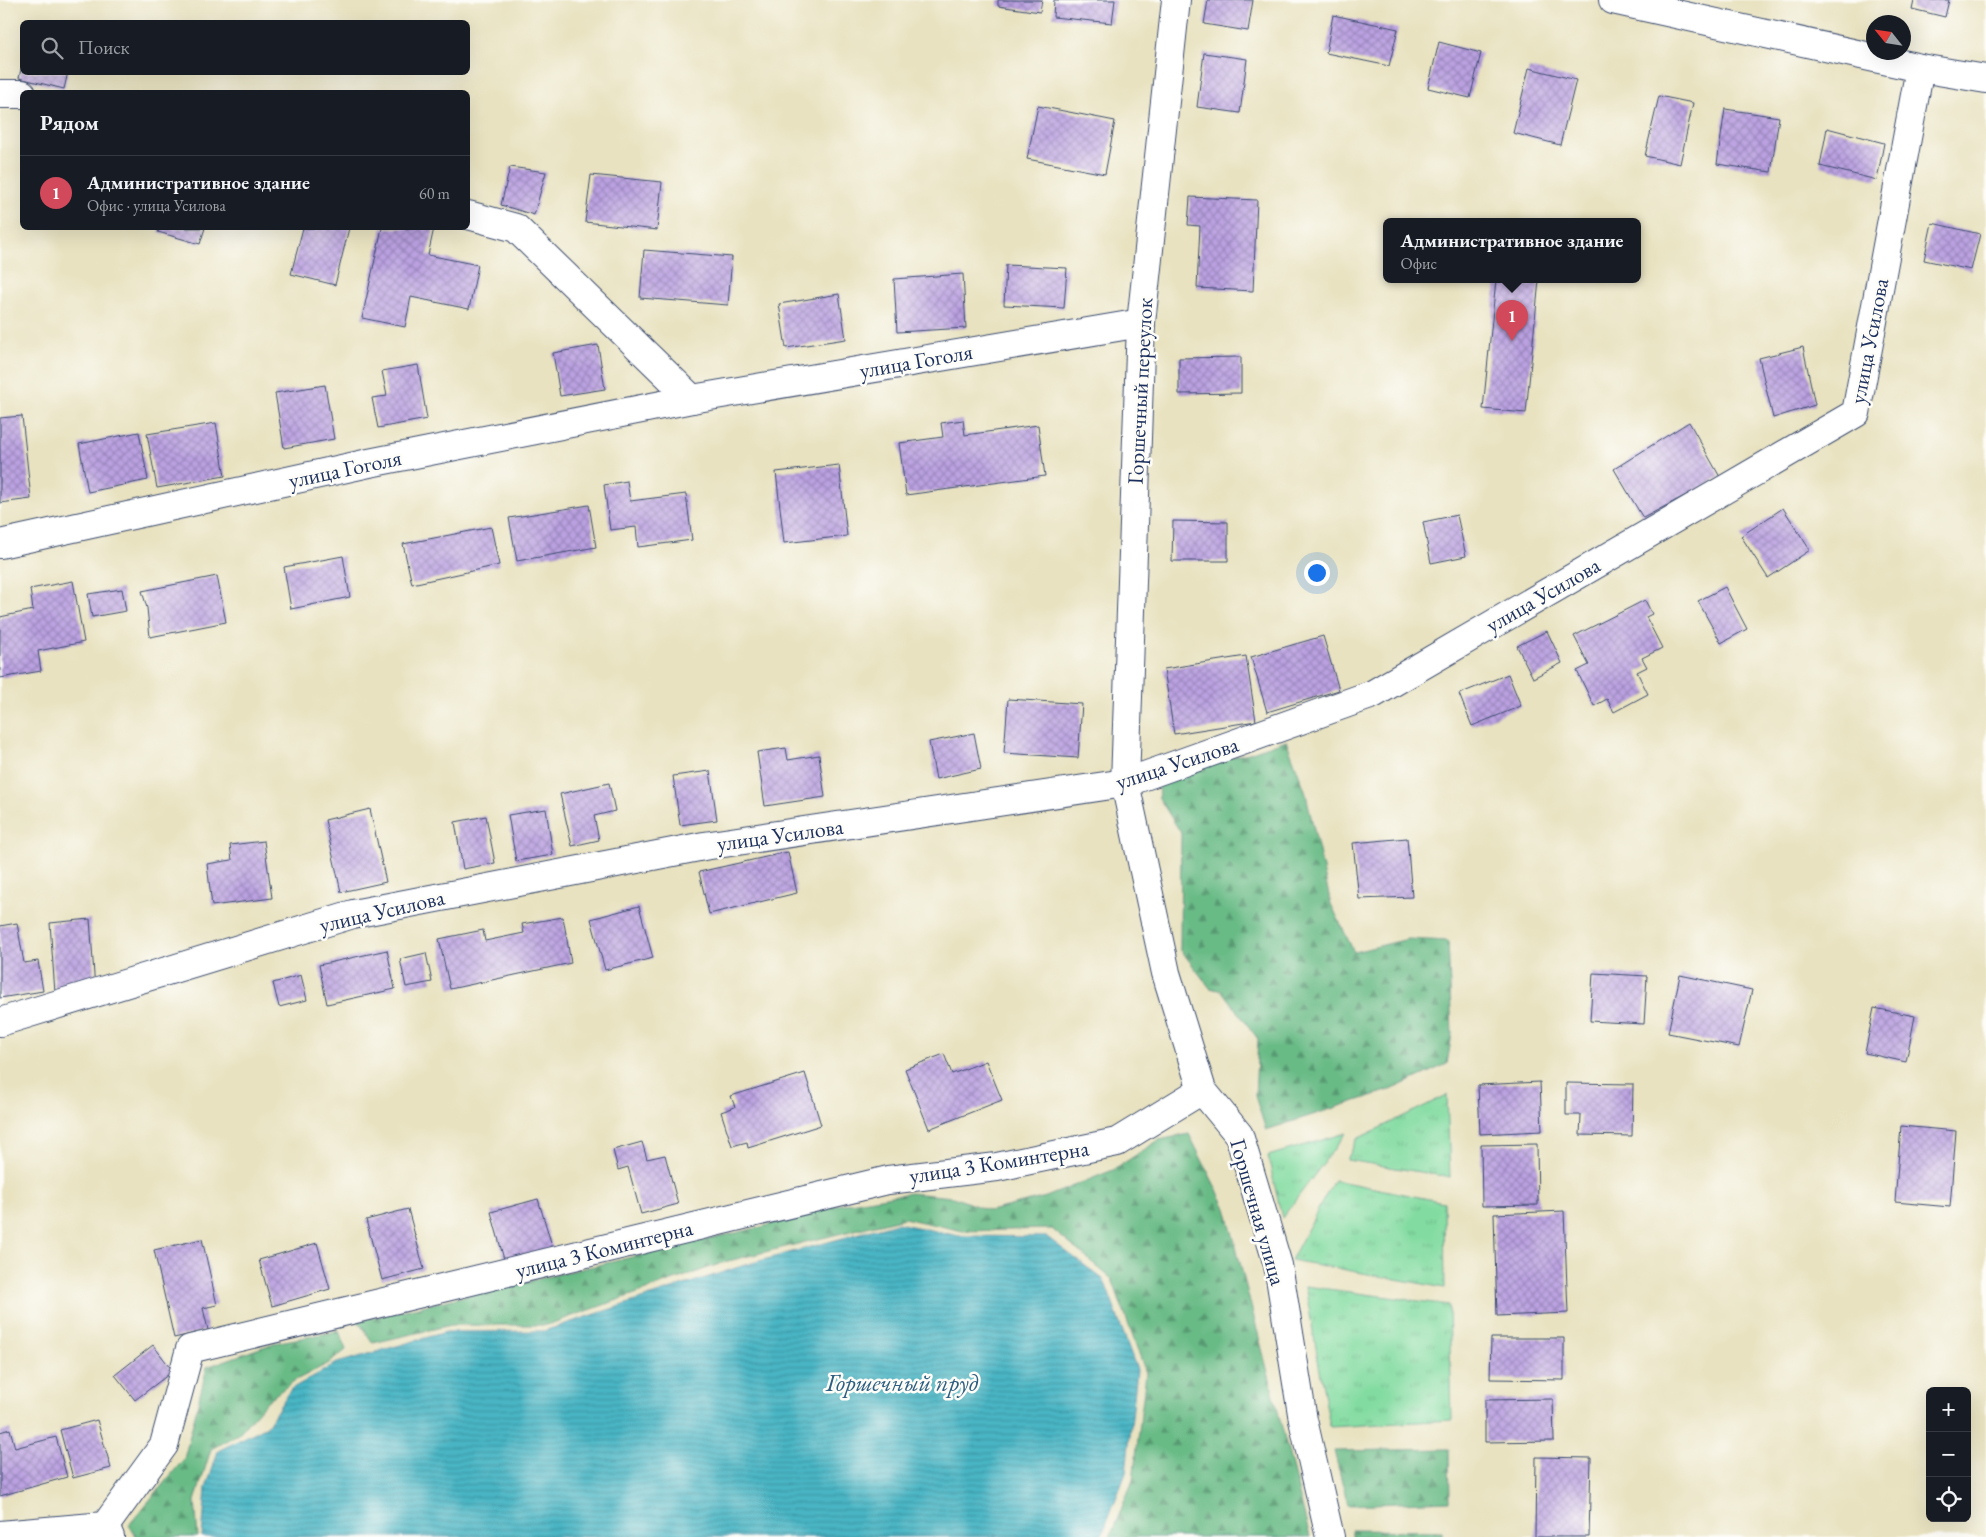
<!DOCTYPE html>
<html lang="ru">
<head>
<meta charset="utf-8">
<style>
  :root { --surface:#171b24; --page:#20242c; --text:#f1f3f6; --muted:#9ea1a6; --line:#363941; --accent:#d1495b }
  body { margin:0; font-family:"EB Garamond",serif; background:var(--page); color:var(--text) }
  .controls { position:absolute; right:15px; bottom:15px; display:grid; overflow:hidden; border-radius:8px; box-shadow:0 5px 20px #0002 }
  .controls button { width:45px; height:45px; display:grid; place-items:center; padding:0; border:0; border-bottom:1px solid var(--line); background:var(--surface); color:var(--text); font:25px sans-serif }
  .compass { position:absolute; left:1866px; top:15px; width:45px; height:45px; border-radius:50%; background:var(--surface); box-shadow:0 5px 20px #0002; rotate:300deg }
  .you { position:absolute; left:1316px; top:572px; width:18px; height:18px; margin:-12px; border:4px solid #fff; border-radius:50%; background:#1a73e8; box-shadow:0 0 0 8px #1a73e833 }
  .badge { display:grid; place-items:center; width:32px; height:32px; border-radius:50%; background:var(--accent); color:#fff; font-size:16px; font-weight:700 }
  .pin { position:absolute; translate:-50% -41px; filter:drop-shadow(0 1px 2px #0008) }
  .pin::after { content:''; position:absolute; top:26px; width:18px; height:15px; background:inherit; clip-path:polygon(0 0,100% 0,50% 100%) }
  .popup { position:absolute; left:1383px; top:218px; width:258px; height:65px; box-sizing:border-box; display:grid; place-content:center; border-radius:8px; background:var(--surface); filter:drop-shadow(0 1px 4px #0005); font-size:16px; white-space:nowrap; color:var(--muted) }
  .popup b { font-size:19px; color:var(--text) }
  .popup::after { content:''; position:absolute; left:50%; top:100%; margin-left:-10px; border:10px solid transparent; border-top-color:var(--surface) }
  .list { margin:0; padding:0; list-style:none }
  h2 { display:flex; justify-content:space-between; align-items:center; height:65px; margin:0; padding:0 20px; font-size:21px }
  h2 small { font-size:16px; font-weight:400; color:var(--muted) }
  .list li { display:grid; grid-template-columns:32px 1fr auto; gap:15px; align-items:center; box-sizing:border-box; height:75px; padding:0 20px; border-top:1px solid var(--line) }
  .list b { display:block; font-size:19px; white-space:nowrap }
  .list p { margin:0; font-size:16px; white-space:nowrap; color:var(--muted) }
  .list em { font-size:16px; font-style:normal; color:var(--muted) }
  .icon { flex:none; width:28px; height:28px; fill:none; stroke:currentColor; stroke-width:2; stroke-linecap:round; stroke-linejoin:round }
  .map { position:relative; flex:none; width:1986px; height:1537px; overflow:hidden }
  .search { position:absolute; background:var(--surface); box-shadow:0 5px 20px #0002; left:20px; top:20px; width:450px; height:55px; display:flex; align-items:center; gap:12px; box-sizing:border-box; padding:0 18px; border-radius:8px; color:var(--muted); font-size:19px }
  .panel { position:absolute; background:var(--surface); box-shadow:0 5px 20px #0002; left:20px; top:90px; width:450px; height:140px; border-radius:8px }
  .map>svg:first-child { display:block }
  .grass { fill:url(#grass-tufts); stroke:#4e857f }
  .forest { fill:url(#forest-firs); stroke:#427572 }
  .water { fill:url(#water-rules); stroke:#327291 }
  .building { fill:url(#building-cross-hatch) }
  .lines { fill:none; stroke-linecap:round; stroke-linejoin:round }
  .minor-casing { stroke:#3a4a6d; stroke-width:30 }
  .minor { stroke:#fff; stroke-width:28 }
  .labels { text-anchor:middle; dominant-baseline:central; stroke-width:5; stroke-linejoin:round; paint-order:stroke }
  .street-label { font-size:22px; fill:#1b2f5e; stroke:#fdfcf7 }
  .water-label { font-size:24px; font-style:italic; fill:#2b5e82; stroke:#fdfcf7 }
</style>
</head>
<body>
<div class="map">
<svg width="1986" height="1537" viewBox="0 0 1986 1537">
  <defs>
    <pattern id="grass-tufts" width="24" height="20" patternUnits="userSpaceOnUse" patternTransform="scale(1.25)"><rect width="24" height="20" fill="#82dba0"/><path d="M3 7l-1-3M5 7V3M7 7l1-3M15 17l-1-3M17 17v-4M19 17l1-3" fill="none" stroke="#70bc8c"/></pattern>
    <pattern id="forest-firs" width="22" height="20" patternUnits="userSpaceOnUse" patternTransform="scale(1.25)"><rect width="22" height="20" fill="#69bb86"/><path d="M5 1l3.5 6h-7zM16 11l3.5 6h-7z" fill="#569871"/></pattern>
    <pattern id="water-rules" width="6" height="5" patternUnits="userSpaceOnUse" patternTransform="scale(1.25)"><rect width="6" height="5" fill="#48b5c4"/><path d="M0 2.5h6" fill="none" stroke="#3b94a2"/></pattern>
    <pattern id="building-cross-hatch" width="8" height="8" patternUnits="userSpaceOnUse" patternTransform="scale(1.25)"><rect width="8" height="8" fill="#bba1e1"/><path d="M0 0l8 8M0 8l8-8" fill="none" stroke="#9784ba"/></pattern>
  </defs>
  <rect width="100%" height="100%" fill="#fdfcf7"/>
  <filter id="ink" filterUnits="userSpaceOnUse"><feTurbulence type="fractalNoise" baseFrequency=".02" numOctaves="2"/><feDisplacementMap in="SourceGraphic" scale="10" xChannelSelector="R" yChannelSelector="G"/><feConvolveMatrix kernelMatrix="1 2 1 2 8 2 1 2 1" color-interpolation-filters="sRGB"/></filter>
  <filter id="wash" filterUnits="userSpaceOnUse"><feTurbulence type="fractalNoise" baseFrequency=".0096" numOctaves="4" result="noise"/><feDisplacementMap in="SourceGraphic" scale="20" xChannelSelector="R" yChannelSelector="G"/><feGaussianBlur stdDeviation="1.12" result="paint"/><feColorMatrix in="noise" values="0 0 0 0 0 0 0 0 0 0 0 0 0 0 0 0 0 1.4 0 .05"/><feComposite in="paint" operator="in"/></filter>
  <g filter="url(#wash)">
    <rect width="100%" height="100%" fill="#e8e2c0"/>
    <g class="grass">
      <polygon points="1447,1095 1450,1177 1347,1160 1357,1139"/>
      <polygon points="1346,1133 1282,1218 1268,1156"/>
      <polygon points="1334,1180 1444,1202 1445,1288 1291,1260"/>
      <polygon points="1305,1286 1449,1305 1452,1420 1330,1427"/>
    </g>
    <g class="forest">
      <polygon points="1286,740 1305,790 1331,904 1354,952 1408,939 1448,941 1452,1034 1447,1064 1390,1090 1266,1130 1255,1096 1258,1039 1222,991 1210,988 1180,949 1181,833 1159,798 1157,774 1249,753"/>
      <polygon points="1189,1134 1226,1208 1310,1537 1110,1537 1133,1480 1146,1373 1112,1279 1052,1229 963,1231 904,1218 728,1261 547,1325 451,1325 373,1343 358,1321 765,1226 826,1207 910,1193 953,1197 990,1211 1046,1197 1113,1170 1159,1140"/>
      <polygon points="339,1331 346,1350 329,1363 294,1381 268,1400 238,1434 211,1449 195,1501 198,1537 137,1537 129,1525 184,1459 207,1367 274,1343"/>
      <polygon points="1449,1449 1450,1501 1348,1505 1334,1451"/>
      <polygon points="1351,1530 1442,1531 1442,1537 1353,1537"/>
    </g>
    <polygon class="water" points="897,1223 959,1236 1047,1237 1104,1280 1137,1370 1126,1473 1101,1537 202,1537 206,1488 218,1451 267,1426 291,1389 337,1363 446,1332 544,1331 745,1265"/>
    <g id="blocks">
      <g class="building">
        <polygon points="998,0 1042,0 1040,12 998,6"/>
        <polygon points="1054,0 1115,0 1112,23 1053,17"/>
        <polygon points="1208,0 1253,0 1248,31 1204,24"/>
        <polygon points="1914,0 1949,0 1945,17 1912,9"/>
        <polygon points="1333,15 1398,29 1389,66 1326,53"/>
        <polygon points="1439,42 1481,53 1470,98 1428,88"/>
        <polygon points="1204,53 1247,59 1240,113 1197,107"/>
        <polygon points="22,65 22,72 68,72 64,89 19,78"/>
        <polygon points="1529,68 1576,80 1560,145 1513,133"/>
        <polygon points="1659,96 1693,103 1680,164 1645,156"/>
        <polygon points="1038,106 1115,121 1105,174 1027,159"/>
        <polygon points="1725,109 1779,117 1771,172 1717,164"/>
        <polygon points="1827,128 1884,143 1877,180 1820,166"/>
        <polygon points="510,167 546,172 534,215 501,205"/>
        <polygon points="591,175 662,182 657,230 585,222"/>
        <polygon points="1190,197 1257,200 1253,291 1197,288 1200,226 1188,225"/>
        <polygon points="1932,223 1980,234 1971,270 1924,260"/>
        <polygon points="160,228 205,228 200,244 158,232"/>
        <polygon points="303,228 349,228 335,285 291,274"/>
        <polygon points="382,228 434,228 428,255 478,265 469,309 411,297 405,327 362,318"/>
        <polygon points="644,250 732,257 728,305 640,298"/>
        <polygon points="1006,265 1067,268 1064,308 1004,305"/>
        <polygon points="963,274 966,328 897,332 894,279"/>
        <polygon points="1496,280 1539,280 1526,413 1483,409"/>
        <polygon points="839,294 846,339 786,348 779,304"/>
        <polygon points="598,345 605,389 560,396 553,353"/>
        <polygon points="1803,347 1815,405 1773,418 1759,358"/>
        <polygon points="1241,357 1241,393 1179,394 1179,358"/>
        <polygon points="418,365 427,419 378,428 372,398 387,396 382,371"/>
        <polygon points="325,385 334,439 284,448 275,393"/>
        <polygon points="22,416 31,499 0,503 0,418"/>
        <polygon points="963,420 965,435 1038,425 1045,476 906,495 899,443 943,437 941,423"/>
        <polygon points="1689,422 1720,477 1643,518 1614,469"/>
        <polygon points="216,423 225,476 157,488 147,434"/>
        <polygon points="139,432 148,480 88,492 79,444"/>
        <polygon points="839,465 847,536 784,543 776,472"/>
        <polygon points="627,481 630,501 686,494 692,540 638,547 636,527 610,530 604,485"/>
        <polygon points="589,505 596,547 517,561 509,518"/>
        <polygon points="1783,508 1810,550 1768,578 1741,536"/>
        <polygon points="1457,515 1466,556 1431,563 1423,522"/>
        <polygon points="1173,521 1228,522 1228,561 1172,561"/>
        <polygon points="491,527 499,565 412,584 403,544"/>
        <polygon points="343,556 350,597 291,609 284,567"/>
        <polygon points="217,576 226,622 150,637 147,608 142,591"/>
        <polygon points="73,581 84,642 38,651 41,671 0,678 0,617 33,610 30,589"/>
        <polygon points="1725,587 1747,629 1721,643 1698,601"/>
        <polygon points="122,589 126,611 92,617 88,594"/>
        <polygon points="1645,600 1652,614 1646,617 1662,648 1642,658 1647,667 1637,672 1648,694 1614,712 1607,699 1594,706 1577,671 1589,665 1574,636"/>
        <polygon points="1547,631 1562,663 1533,678 1517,646"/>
        <polygon points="1323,636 1339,690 1267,712 1251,657"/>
        <polygon points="1246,656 1256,721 1174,734 1164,669"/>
        <polygon points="1508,674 1521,706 1472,726 1459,694"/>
        <polygon points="1008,699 1082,704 1078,758 1004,753"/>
        <polygon points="974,733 981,769 936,779 929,742"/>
        <polygon points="786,748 788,760 819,755 825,797 765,806 757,752"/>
        <polygon points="710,771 717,820 680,825 673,776"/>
        <polygon points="609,783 615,811 594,816 599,840 572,846 560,794"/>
        <polygon points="370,809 386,882 341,892 325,820"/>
        <polygon points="546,809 553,855 516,861 508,815"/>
        <polygon points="486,816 495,863 463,869 455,822"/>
        <polygon points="1407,838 1412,897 1359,899 1353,843"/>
        <polygon points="264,841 272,898 212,906 207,864 232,860 230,845"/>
        <polygon points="788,852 797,893 709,914 699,872"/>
        <polygon points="639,906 653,958 605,970 591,919"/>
        <polygon points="563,917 571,963 450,989 439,939 483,930 485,941 524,933 522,924"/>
        <polygon points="90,919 95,989 55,993 50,923"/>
        <polygon points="17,923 24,963 38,961 43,991 0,998 0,926"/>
        <polygon points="387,950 395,989 327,1004 319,965"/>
        <polygon points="426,953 432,982 406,987 400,959"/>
        <polygon points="1593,973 1647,976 1644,1024 1590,1021"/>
        <polygon points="301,975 307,1000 279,1007 273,983"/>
        <polygon points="1680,975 1752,990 1739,1047 1668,1033"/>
        <polygon points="1874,1008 1915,1016 1906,1062 1865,1053"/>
        <polygon points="944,1054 952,1074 986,1061 1002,1100 929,1129 905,1069"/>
        <polygon points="805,1073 821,1125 748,1148 747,1142 732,1146 721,1112 735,1107 731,1096"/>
        <polygon points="1540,1082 1542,1131 1480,1134 1478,1085"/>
        <polygon points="1566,1083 1633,1084 1632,1136 1580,1135 1581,1115 1566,1115"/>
        <polygon points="1901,1126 1956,1131 1950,1207 1895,1202"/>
        <polygon points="642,1142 647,1159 665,1155 678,1204 641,1214 628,1167 618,1170 613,1150"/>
        <polygon points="1537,1144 1538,1205 1482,1206 1481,1145"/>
        <polygon points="538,1199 553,1249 505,1263 491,1212"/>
        <polygon points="408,1209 424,1269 382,1280 366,1220"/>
        <polygon points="1564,1211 1568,1313 1497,1316 1494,1214"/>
        <polygon points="202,1239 217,1305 203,1308 208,1330 174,1338 154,1250"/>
        <polygon points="317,1243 330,1289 272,1306 259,1260"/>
        <polygon points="1491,1338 1564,1338 1564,1380 1490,1379"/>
        <polygon points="153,1345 173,1371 135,1400 115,1375"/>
        <polygon points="1553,1399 1554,1441 1485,1442 1485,1400"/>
        <polygon points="97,1420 111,1468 73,1478 60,1430"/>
        <polygon points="10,1429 15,1448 56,1437 67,1477 0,1496 0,1432"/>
        <polygon points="1536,1457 1591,1458 1589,1537 1535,1537"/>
      </g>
    </g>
  </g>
  <g filter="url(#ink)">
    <use href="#blocks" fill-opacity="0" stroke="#3a4a6d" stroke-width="1"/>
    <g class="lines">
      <defs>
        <g id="minor">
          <polyline points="1176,0 1141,323 1125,783 1166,973 1202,1090 1239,1135 1278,1265 1303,1420 1330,1537"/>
          <polyline points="1613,0 1920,68 1986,79"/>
          <polyline points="0,94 22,94"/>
          <polyline points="468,215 516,228 692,399"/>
          <polyline points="0,544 369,463 692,399 1141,323"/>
          <polyline points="0,1022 353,914 704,846 1125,783 1373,694 1856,413 1920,68"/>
          <polyline points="105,1526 164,1445 190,1349 888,1180 997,1167 1117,1142 1202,1090"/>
          <polyline points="0,1535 105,1526 110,1537"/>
        </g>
      </defs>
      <use href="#minor" class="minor-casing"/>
      <use href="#minor" class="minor"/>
    </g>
  </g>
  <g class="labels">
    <g class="street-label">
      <text transform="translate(1869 341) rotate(-79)">улица Усилова</text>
      <text transform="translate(916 361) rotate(-10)">улица Гоголя</text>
      <text transform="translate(1140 391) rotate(-87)">Горшечный переулок</text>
      <text transform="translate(345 469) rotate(-12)">улица Гоголя</text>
      <text transform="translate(1543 595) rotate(-30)">улица Усилова</text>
      <text transform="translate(1177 763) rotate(-18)">улица Усилова</text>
      <text transform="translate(780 835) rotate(-8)">улица Усилова</text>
      <text transform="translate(382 911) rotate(-13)">улица Усилова</text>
      <text transform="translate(999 1162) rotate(-9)">улица 3 Коминтерна</text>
      <text transform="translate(1258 1212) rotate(74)">Горшечная улица</text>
      <text transform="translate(604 1249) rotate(-14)">улица 3 Коминтерна</text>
    </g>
    <g class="water-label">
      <text x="902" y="1382">Горшечный пруд</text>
    </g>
  </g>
</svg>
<div class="controls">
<button>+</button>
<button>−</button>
<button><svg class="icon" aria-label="locate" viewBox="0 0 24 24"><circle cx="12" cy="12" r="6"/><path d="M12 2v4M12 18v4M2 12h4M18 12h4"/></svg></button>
</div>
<svg class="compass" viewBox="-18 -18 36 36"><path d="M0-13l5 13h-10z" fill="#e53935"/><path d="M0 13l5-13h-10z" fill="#9ea1a6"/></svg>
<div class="you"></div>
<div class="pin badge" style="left:1512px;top:341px">1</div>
<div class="popup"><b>Административное здание</b>Офис</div>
<div class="search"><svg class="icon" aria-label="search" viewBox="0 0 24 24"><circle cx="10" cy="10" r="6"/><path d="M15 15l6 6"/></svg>Поиск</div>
<section class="panel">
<h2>Рядом<small></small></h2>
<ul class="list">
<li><span class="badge">1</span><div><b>Административное здание</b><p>Офис · улица Усилова</p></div><em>60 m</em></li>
</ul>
</section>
</div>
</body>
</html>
